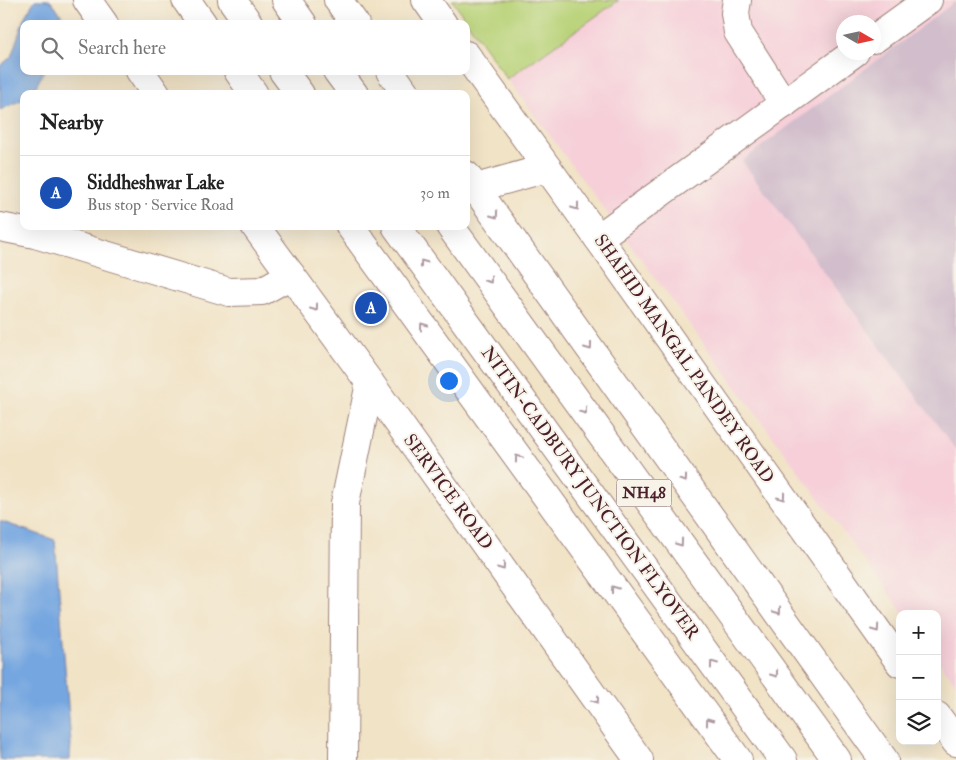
<!DOCTYPE html>
<html lang="en">
<head>
<meta charset="utf-8">
<style>
  :root { --surface:#fff; --page:#f6f6f6; --text:#222; --muted:#767676; --line:#e0e0e0; --accent:#d93025 }
  body { margin:0; font-family:"IM FELL Double Pica",serif; background:var(--page); color:var(--text) }
  .controls { position:absolute; right:15px; bottom:15px; display:grid; overflow:hidden; border-radius:10px; box-shadow:0 5px 20px #0002 }
  .controls button { width:45px; height:45px; display:grid; place-items:center; padding:0; border:0; border-bottom:1px solid var(--line); background:var(--surface); color:var(--text); font:25px sans-serif }
  .compass { position:absolute; left:836px; top:15px; width:45px; height:45px; border-radius:50%; background:var(--surface); box-shadow:0 5px 20px #0002; rotate:99deg }
  .you { position:absolute; left:448px; top:380px; width:18px; height:18px; margin:-12px; border:4px solid #fff; border-radius:50%; background:#1a73e8; box-shadow:0 0 0 8px #1a73e833 }
  .badge { display:grid; place-items:center; width:32px; height:32px; border-radius:50%; background:var(--accent); color:#fff; font-size:16px; font-weight:700 }
  .pin { position:absolute; translate:-50% -50%; border:2px solid #fff; box-shadow:0 1px 5px #0006 }
  .list { margin:0; padding:0; list-style:none }
  h2 { display:flex; justify-content:space-between; align-items:center; height:65px; margin:0; padding:0 20px; font-size:21px }
  h2 small { font-size:16px; font-weight:400; color:var(--muted) }
  .list li { display:grid; grid-template-columns:32px 1fr auto; gap:15px; align-items:center; box-sizing:border-box; height:75px; padding:0 20px; border-top:1px solid var(--line) }
  .list b { display:block; font-size:19px; white-space:nowrap }
  .list p { margin:0; font-size:16px; white-space:nowrap; color:var(--muted) }
  .list em { font-size:16px; font-style:normal; color:var(--muted) }
  .icon { flex:none; width:28px; height:28px; fill:none; stroke:currentColor; stroke-width:2; stroke-linecap:round; stroke-linejoin:round }
  .map { position:relative; flex:none; width:956px; height:760px; overflow:hidden }
  .search { position:absolute; background:var(--surface); box-shadow:0 5px 20px #0002; left:20px; top:20px; width:450px; height:55px; display:flex; align-items:center; gap:12px; box-sizing:border-box; padding:0 18px; border-radius:10px; color:var(--muted); font-size:19px }
  .panel { position:absolute; background:var(--surface); box-shadow:0 5px 20px #0002; left:20px; top:90px; width:450px; height:140px; border-radius:10px }
  .map>svg:first-child { display:block }
  .built { fill:#f6cfd9; fill-rule:evenodd }
  .industrial { fill:#d1bdcb }
  .green { fill:#b9d379; stroke:#827952 }
  .water { fill:#75a6e0; stroke:#606286 }
  .lines { fill:none; stroke-linecap:round; stroke-linejoin:round }
  .minor-casing { stroke:#9e8178; stroke-width:30 }
  .highway-casing { stroke:#9e8178; stroke-width:30 }
  .minor { stroke:#fff; stroke-width:28 }
  .highway { stroke:#fff; stroke-width:28 }
  .oneway { stroke:#ae9aa0 }
  .labels { text-anchor:middle; dominant-baseline:central; stroke-width:4; stroke-linejoin:round; paint-order:stroke }
  .shield { fill:#f7f3e8; stroke:#7e5f64; stroke-width:1 }
  .shield-label { font-size:16px; font-weight:bold; fill:#4a1f2b }
  .street-label { font-size:18px; fill:#4a1f2b; stroke:#f7f3e8 }
</style>
</head>
<body>
<div class="map">
<svg width="956" height="760" viewBox="0 0 956 760">
  <rect width="100%" height="100%" fill="#f7f3e8"/>
  <filter id="ink" filterUnits="userSpaceOnUse"><feTurbulence type="fractalNoise" baseFrequency=".02" numOctaves="2"/><feDisplacementMap in="SourceGraphic" scale="10" xChannelSelector="R" yChannelSelector="G"/><feConvolveMatrix kernelMatrix="1 2 1 2 8 2 1 2 1" color-interpolation-filters="sRGB"/></filter>
  <filter id="wash" filterUnits="userSpaceOnUse"><feTurbulence type="fractalNoise" baseFrequency=".0096" numOctaves="4" result="noise"/><feDisplacementMap in="SourceGraphic" scale="20" xChannelSelector="R" yChannelSelector="G"/><feGaussianBlur stdDeviation="1.12" result="paint"/><feColorMatrix in="noise" values="0 0 0 0 0 0 0 0 0 0 0 0 0 0 0 0 0 1.4 0 .05"/><feComposite in="paint" operator="in"/></filter>
  <g filter="url(#wash)">
    <rect width="100%" height="100%" fill="#f1e3c6"/>
    <path class="built" d="M619 0H956V684L937 659V614H904L508 79ZM844 22H874V52H844Z"/>
    <polygon class="industrial" points="956,1 956,450 742,161"/>
    <polygon class="green" points="452,0 619,0 507,79"/>
    <g class="water">
      <polygon points="35,0 50,0 66,21 65,24 24,24 24,71 44,71 32,94 24,94 24,99 0,110 0,66 11,57 25,16"/>
      <polygon points="0,521 55,540 71,743 70,760 0,760"/>
    </g>
  </g>
  <g filter="url(#ink)">
    <g class="lines">
      <defs>
        <g id="minor">
          <polyline points="87,0 104,24"/>
          <polyline points="426,0 443,24"/>
          <polyline points="737,0 735,13 738,32 784,104"/>
          <polyline points="874,39 928,0"/>
          <polyline points="466,55 598,238 900,663"/>
          <polyline points="140,71 156,94"/>
          <polyline points="255,226 370,383 639,760"/>
          <polyline points="0,227 35,234 229,292 262,291 291,275"/>
          <polyline points="598,238 855,52"/>
          <polyline points="937,716 956,742"/>
          <polyline points="343,760 345,503 370,383"/>
        </g>
        <g id="highway">
          <polyline points="186,0 203,24"/>
          <polyline points="232,0 249,24"/>
          <polyline points="286,0 303,24"/>
          <polyline points="338,0 355,24"/>
          <polyline points="238,71 254,94"/>
          <polyline points="283,71 300,94"/>
          <polyline points="337,71 354,94"/>
          <polyline points="390,71 406,94"/>
          <polyline points="466,175 884,760"/>
          <polyline points="476,188 547,168"/>
          <polyline points="350,226 738,760"/>
          <polyline points="396,226 783,760"/>
          <polyline points="450,226 837,760"/>
        </g>
      </defs>
      <use href="#minor" class="minor-casing"/>
      <use href="#highway" class="highway-casing"/>
      <use href="#minor" class="minor"/>
      <use href="#highway" class="highway"/>
    </g>
    <defs><path id="oneway-chevron" d="M-2-3.5L2.5 0L-2 3.5" fill="none" stroke-width="1.6" stroke-linecap="round" stroke-linejoin="round" transform="scale(1.25)"/></defs>
    <g class="oneway">
      <use href="#oneway-chevron" transform="translate(576 207) rotate(54)"/>
      <use href="#oneway-chevron" transform="translate(495 215) rotate(54)"/>
      <use href="#oneway-chevron" transform="translate(423 263) rotate(-126)"/>
      <use href="#oneway-chevron" transform="translate(489 280) rotate(54)"/>
      <use href="#oneway-chevron" transform="translate(315 308) rotate(54)"/>
      <use href="#oneway-chevron" transform="translate(423 326) rotate(-126)"/>
      <use href="#oneway-chevron" transform="translate(589 347) rotate(54)"/>
      <use href="#oneway-chevron" transform="translate(584 411) rotate(54)"/>
      <use href="#oneway-chevron" transform="translate(518 458) rotate(-126)"/>
      <use href="#oneway-chevron" transform="translate(684 479) rotate(54)"/>
      <use href="#oneway-chevron" transform="translate(782 497) rotate(55)"/>
      <use href="#oneway-chevron" transform="translate(680 543) rotate(54)"/>
      <use href="#oneway-chevron" transform="translate(502 567) rotate(54)"/>
      <use href="#oneway-chevron" transform="translate(614 589) rotate(-126)"/>
      <use href="#oneway-chevron" transform="translate(778 611) rotate(54)"/>
      <use href="#oneway-chevron" transform="translate(876 629) rotate(55)"/>
      <use href="#oneway-chevron" transform="translate(713 664) rotate(-126)"/>
      <use href="#oneway-chevron" transform="translate(775 674) rotate(54)"/>
      <use href="#oneway-chevron" transform="translate(596 700) rotate(54)"/>
      <use href="#oneway-chevron" transform="translate(709 721) rotate(-126)"/>
    </g>
  </g>
  <g class="labels">
    <rect class="shield" x="616.5" y="479.5" width="55" height="27" rx="4"/>
    <g class="shield-label">
      <text x="644" y="493">NH48</text>
    </g>
    <g class="street-label">
      <text transform="translate(684 359) rotate(55)">SHAHID MANGAL PANDEY ROAD</text>
      <text transform="translate(448 492) rotate(54)">SERVICE ROAD</text>
      <text transform="translate(590 493) rotate(54)">NITIN-CADBURY JUNCTION FLYOVER</text>
    </g>
  </g>
</svg>
<div class="controls">
<button>+</button>
<button>−</button>
<button><svg class="icon" aria-label="layers" viewBox="0 0 24 24"><path d="M12 4l9 5-9 5-9-5zM3 14l9 5 9-5"/></svg></button>
</div>
<svg class="compass" viewBox="-18 -18 36 36"><path d="M0-13l5 13h-10z" fill="#e53935"/><path d="M0 13l5-13h-10z" fill="#767676"/></svg>
<div class="you"></div>
<div class="pin badge" style="left:371px;top:308px;background:#1a4fb4">A</div>
<div class="search"><svg class="icon" aria-label="search" viewBox="0 0 24 24"><circle cx="10" cy="10" r="6"/><path d="M15 15l6 6"/></svg>Search here</div>
<section class="panel">
<h2>Nearby<small></small></h2>
<ul class="list">
<li><span class="badge" style="background:#1a4fb4">A</span><div><b>Siddheshwar Lake</b><p>Bus stop · Service Road</p></div><em>30 m</em></li>
</ul>
</section>
</div>
</body>
</html>
